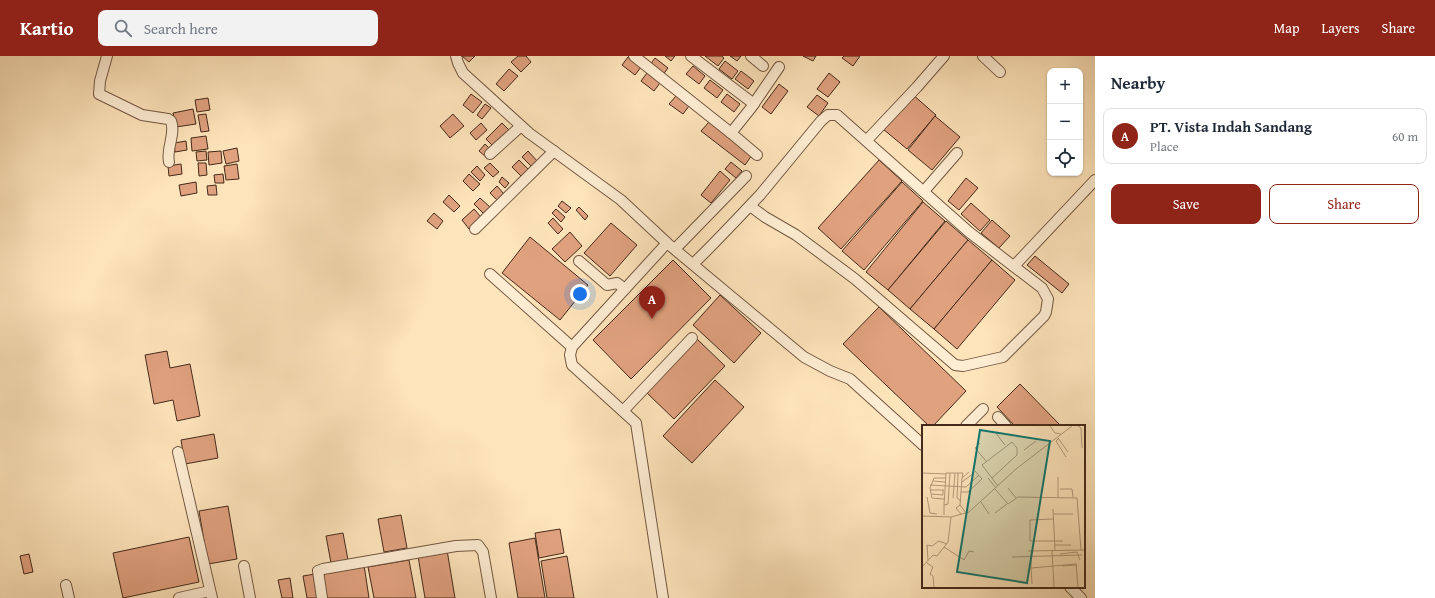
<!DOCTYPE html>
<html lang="en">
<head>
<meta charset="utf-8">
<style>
  :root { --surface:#fff; --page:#f2f2f3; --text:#1f2937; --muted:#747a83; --line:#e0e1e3; --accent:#8f2418 }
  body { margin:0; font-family:"Gentium Book Plus",serif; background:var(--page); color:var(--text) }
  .controls { position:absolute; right:12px; top:12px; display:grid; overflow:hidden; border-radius:8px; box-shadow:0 1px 3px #0004 }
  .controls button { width:36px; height:36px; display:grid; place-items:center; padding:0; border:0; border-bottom:1px solid var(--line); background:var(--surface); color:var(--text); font:20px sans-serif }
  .you { position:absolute; left:580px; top:238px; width:14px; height:14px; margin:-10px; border:3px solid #fff; border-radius:50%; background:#1a73e8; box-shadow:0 0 0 6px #1a73e833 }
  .badge { display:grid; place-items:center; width:26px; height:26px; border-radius:50%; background:var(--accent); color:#fff; font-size:13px; font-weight:700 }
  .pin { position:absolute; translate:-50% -33px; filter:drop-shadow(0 1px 2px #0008) }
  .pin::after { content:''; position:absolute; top:21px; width:14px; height:12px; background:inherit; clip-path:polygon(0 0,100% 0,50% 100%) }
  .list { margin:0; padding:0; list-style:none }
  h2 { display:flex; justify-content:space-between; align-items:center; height:52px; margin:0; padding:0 16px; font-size:17px }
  h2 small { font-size:13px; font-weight:400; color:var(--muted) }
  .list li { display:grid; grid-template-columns:26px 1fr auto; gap:12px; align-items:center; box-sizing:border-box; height:56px; margin:0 8px 8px; padding:0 8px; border:1px solid var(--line); border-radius:8px }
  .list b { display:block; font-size:15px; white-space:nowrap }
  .list p { margin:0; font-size:13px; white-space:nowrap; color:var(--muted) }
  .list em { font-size:13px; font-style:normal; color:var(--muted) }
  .actions { display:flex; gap:8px; padding:12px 16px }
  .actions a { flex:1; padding:9px 0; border:1px solid var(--accent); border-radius:8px; text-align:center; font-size:14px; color:var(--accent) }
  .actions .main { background:var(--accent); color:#fff }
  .icon { flex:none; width:22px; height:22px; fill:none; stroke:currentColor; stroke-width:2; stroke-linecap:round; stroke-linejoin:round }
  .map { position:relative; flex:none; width:1095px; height:542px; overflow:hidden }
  header { display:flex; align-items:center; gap:24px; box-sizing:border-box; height:56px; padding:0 20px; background:var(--accent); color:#fff }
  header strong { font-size:19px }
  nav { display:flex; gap:22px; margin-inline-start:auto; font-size:14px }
  .search { width:280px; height:36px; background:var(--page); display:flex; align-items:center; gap:10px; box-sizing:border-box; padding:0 14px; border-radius:8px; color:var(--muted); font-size:15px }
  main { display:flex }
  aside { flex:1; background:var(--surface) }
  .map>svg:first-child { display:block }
  .building { fill:#e0a17f; stroke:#452a19 }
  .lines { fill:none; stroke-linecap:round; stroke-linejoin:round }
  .minor-casing { stroke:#735842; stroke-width:12 }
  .minor { stroke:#feedd3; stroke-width:10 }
  .inset-road { fill:none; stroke:#b49a7a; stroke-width:1 }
  .view { fill:#0f766e; fill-opacity:0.15; stroke:#0f766e; stroke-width:2 }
  .inset-edge { fill:none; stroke:#452a19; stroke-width:2 }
</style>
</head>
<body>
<header>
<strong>Kartio</strong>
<div class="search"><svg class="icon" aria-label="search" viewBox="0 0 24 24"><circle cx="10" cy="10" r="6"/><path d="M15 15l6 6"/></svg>Search here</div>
<nav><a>Map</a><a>Layers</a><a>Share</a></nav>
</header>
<main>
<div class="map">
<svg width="1095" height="542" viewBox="0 0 1095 542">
  <rect width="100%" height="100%" fill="#fee4bb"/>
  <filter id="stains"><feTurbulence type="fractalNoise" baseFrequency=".005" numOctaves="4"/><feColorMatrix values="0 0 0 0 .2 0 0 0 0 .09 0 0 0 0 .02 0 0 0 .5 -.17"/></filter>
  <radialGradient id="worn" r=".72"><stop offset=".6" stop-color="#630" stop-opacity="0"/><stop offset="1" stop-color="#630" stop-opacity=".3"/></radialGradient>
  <g class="building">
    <polygon points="462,0 475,0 469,6"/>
    <polygon points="518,0 526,0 531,6 521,16 511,6"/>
    <polygon points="665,0 675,0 671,5"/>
    <polygon points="705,0 722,0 724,2 718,10"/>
    <polygon points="730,0 741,0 737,5"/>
    <polygon points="803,0 816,0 813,5"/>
    <polygon points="844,0 860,0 853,10 842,2"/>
    <polygon points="628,1 641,11 635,19 622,9"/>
    <polygon points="655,2 668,12 662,20 649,10"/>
    <polygon points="725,5 738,15 732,23 719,13"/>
    <polygon points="693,10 705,20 699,28 686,18"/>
    <polygon points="509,13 518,20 504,35 496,28"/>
    <polygon points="741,15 754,25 748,33 735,23"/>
    <polygon points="647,17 660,27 654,35 641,25"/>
    <polygon points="829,17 840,26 828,41 817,33"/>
    <polygon points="710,24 723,34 717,42 704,32"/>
    <polygon points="779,28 788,35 771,58 762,51"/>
    <polygon points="471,38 482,46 473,57 463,49"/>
    <polygon points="727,38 740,48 734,56 721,46"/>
    <polygon points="912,38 936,59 907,93 883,73"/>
    <polygon points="817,39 828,47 819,60 807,51"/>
    <polygon points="676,40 689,50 683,58 669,48"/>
    <polygon points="208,42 210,54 197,56 195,44"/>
    <polygon points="485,48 491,52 482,63 477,59"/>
    <polygon points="193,53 196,68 176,71 173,57"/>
    <polygon points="206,58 209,75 201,76 198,59"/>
    <polygon points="453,58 464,70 450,82 440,70"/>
    <polygon points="935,60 960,81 932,114 908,94"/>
    <polygon points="709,66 752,99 745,109 701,75"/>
    <polygon points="481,67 487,74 476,84 470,77"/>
    <polygon points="502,67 510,75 494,91 486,83"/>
    <polygon points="206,80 208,93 192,95 191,82"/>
    <polygon points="186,85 187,94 175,96 174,87"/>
    <polygon points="485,88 491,94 486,101 479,95"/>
    <polygon points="237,92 239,105 226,108 223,95"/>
    <polygon points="206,95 207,104 197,105 196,96"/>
    <polygon points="221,95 222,107 209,109 208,96"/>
    <polygon points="528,95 539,107 533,112 522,101"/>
    <polygon points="519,104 530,115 523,122 512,111"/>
    <polygon points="879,104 902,125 841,193 818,172"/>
    <polygon points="731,106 742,115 736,122 725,113"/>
    <polygon points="198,107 206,107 207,119 199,120"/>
    <polygon points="490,107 499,116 493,121 484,112"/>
    <polygon points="181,108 182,118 169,120 168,110"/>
    <polygon points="237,108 239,123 226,124 224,110"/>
    <polygon points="477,110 485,119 480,125 471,116"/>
    <polygon points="720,115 730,124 711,147 701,139"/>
    <polygon points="223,118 224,127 215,127 214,119"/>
    <polygon points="469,118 480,128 473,135 463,125"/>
    <polygon points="502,121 509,127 505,132 499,126"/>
    <polygon points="966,122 978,132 959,154 948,145"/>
    <polygon points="196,126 197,137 181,140 179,129"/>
    <polygon points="902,126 923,145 864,214 842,195"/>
    <polygon points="216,129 217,139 208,139 207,130"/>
    <polygon points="497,130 504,138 498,145 490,137"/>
    <polygon points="449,139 460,150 454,156 443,146"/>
    <polygon points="480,142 490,151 484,158 474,148"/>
    <polygon points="562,145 571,152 566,157 558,150"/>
    <polygon points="923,146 945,165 888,234 866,216"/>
    <polygon points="971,147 990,164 980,175 961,158"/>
    <polygon points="579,151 588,160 585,164 576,154"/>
    <polygon points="474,153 481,161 469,173 462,164"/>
    <polygon points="556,153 565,161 561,166 552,157"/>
    <polygon points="434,157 443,165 437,173 427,165"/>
    <polygon points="553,162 563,173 558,178 548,167"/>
    <polygon points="992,164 1010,180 999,192 981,177"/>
    <polygon points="946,165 968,184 910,253 888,234"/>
    <polygon points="611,167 637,189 610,220 584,197"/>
    <polygon points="570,176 582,190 565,206 552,193"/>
    <polygon points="530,181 588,229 560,264 502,217"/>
    <polygon points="968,184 992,204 934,273 910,253"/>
    <polygon points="1035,200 1069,228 1062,237 1027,209"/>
    <polygon points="673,204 711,242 631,323 593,284"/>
    <polygon points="992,204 1015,224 957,293 934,273"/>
    <polygon points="720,239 761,277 734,307 693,269"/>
    <polygon points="879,251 966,335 933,370 929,370 843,288"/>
    <polygon points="697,283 725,310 674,363 647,337"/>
    <polygon points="167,295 170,312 190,308 200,360 177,365 173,344 154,348 145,299"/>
    <polygon points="715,324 744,351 692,407 663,380"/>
    <polygon points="1020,328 1061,370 1015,370 997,351"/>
    <polygon points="214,378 218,402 185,408 181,384"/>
    <polygon points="228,450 237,503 208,508 199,455"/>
    <polygon points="401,459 407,492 384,496 378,463"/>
    <polygon points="560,473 564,497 539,502 535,477"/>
    <polygon points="343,477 348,504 331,507 326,480"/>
    <polygon points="189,481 199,526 123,542 113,497"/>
    <polygon points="535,482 545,542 518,542 509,487"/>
    <polygon points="447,494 455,542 425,542 418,500"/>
    <polygon points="29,498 33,516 24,518 20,500"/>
    <polygon points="567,500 574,542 547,542 541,505"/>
    <polygon points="409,504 416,542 374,542 368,511"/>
    <polygon points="364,509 369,542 326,542 322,516"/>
    <polygon points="315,518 320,542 307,542 303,520"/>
    <polygon points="290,522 293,542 282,542 278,524"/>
  </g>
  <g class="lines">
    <defs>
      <g id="minor">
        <path d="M107 0 100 25 99 38 142 59 168 63 171 65C176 78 166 92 169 106"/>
        <polyline points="456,0 458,7 463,17 529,77 621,144 667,187 804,301 830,315 850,323 923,389"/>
        <polyline points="634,0 731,77 751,52 779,11"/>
        <polyline points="691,0 754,48"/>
        <polyline points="751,0 763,10"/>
        <polyline points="983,0 1000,16"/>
        <polyline points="731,77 757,99"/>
        <polyline points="867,84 917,31 944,0"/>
        <polyline points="490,98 521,70"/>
        <polyline points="924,135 957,97"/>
        <polyline points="475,173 554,95"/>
        <polyline points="675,193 746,120"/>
        <polyline points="579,205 607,229 617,227 625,233"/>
        <path d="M693 208C716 186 738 162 760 139L821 65 828 59H837L969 176 1042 232 1048 243 1046 256 1044 260 1003 301 963 310 955 309 855 223 796 179 765 161 750 150"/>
        <polyline points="1014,210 1095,124"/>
        <polyline points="490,218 572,291"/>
        <polyline points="623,355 692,282"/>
        <polyline points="998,361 1006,370"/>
        <polyline points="966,370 983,353"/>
        <polyline points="178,396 212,542"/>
        <polyline points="244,510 250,542"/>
        <polyline points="66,529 69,542"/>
        <polyline points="1070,531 1081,542"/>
        <polyline points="179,542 210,535"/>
        <polyline points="322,542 318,515 323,513 456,490 478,489 483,496 491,542"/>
        <polyline points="663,542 636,367 572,309 570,299 572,291 667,187"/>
      </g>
    </defs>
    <use href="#minor" class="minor-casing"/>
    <use href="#minor" class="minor"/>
  </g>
  <g transform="translate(922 369)">
    <rect width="163" height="163" fill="#fee4bb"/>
    <path class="inset-road" d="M128 1 133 8 139 9M156 1 159 3 160 23M73 7 83 20M136 13 146 27M137 13 134 16 144 32M58 18 53 23 64 36M102 25 114 16M0 48 24 49M36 48 35 73 39 76M66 53 74 63M70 53 95 30V23L90 17 60 40 76 61M11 56 23 57M40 57 52 48M8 60 44 62 57 50M86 63 94 73M73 64 86 79 96 72 155 73 159 125M138 64H150L151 72M8 65H22M39 67H46L60 54 53 46M10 69 21 70V65M5 72 8 88 15 89M136 72V52M31 73 33 48M22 74 10 73 8 63 12 53H24M59 77 67 89M22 80 24 48H41L40 53M38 80 34 83 39 89M131 84 133 125M44 88 38 80 40 53 47 47M73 88 85 79M132 89H151M22 90V80L26 79 28 48M0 91 29 92 47 87 94 44 150 1M132 94 108 95V116H141M132 120H149M22 122 42 135 47 126 52 127M130 125 132 162M106 126 163 125M138 129 155 127 158 135M109 130V143L154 139 156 162M90 132 160 130M6 135 5 120 10 121 17 116 25 119M5 138 11 142 8 149 11 151 12 162M140 141 155 140M0 142 11 130 15 131 26 117 29 92M109 143 110 159"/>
    <path class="view" d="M58 5 128 16 105 158 35 147Z"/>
    <rect width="163" height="163" class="inset-edge"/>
  </g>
  <rect width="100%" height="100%" filter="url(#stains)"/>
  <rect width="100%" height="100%" fill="url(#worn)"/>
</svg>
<div class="controls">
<button>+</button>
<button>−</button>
<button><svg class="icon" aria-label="locate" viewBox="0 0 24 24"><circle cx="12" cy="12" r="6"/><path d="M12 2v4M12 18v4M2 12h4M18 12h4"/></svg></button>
</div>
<div class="you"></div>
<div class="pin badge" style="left:652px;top:263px">A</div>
</div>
<aside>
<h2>Nearby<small></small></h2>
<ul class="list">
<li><span class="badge">A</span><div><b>PT. Vista Indah Sandang</b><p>Place</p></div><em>60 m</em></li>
</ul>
<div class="actions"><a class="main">Save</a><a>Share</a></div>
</aside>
</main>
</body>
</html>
